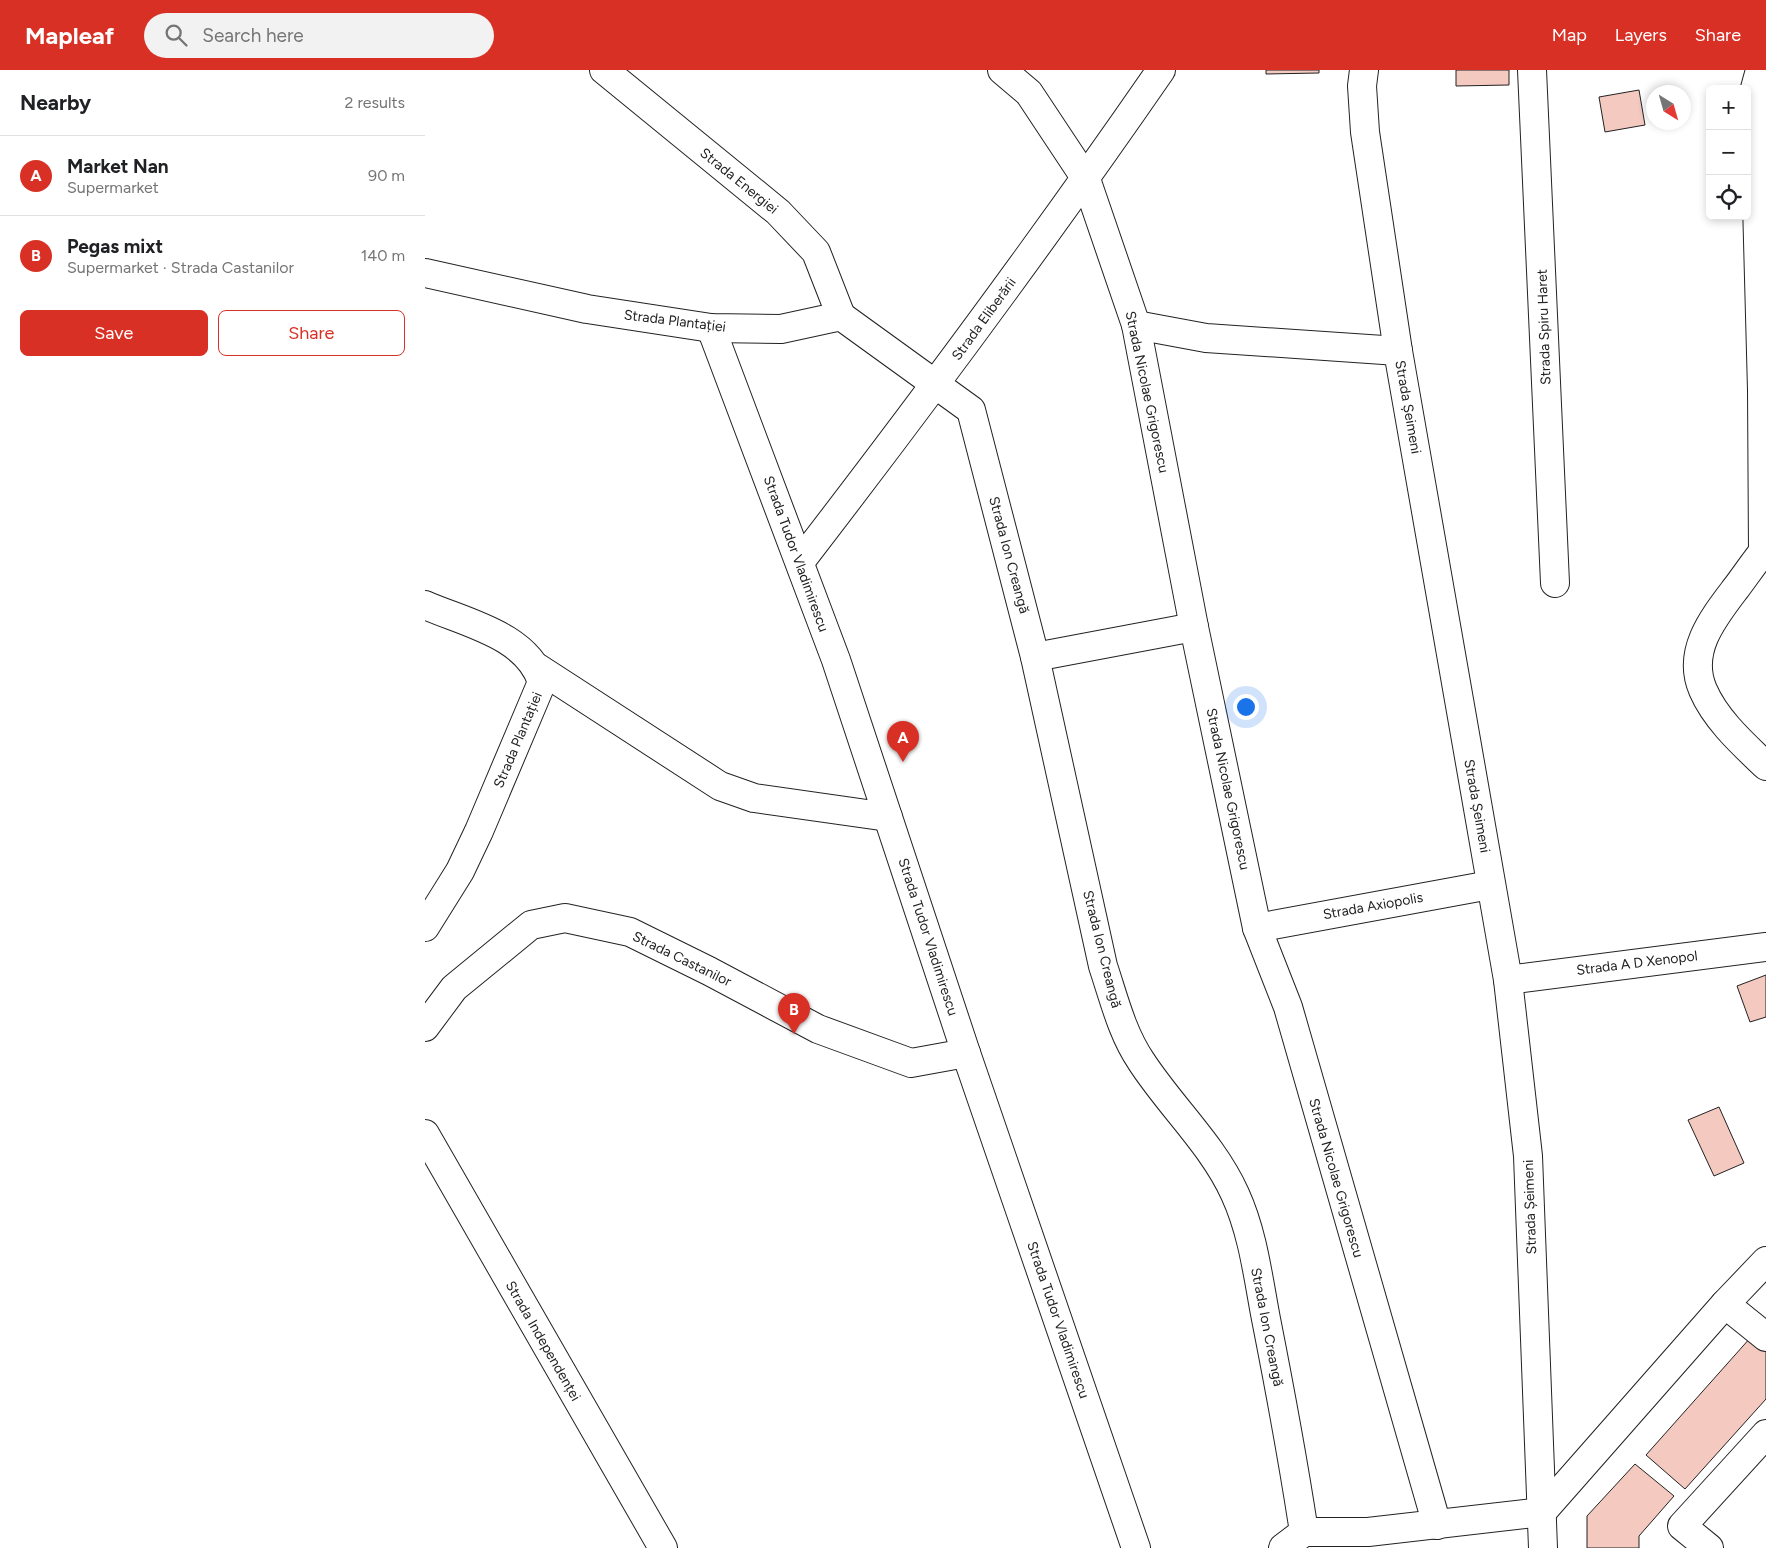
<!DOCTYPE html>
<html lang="en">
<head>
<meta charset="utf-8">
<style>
  :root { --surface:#fff; --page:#f2f2f2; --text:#202124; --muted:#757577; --line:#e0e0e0; --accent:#d93025 }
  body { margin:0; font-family:Figtree,sans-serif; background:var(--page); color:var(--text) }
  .controls { position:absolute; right:15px; top:15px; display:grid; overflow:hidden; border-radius:8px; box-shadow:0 2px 8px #0003 }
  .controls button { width:45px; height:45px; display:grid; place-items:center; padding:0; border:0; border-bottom:1px solid var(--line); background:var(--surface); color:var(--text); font:25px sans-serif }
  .compass { position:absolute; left:1221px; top:15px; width:45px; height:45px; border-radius:50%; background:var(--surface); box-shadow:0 2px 8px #0003; rotate:143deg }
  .you { position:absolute; left:820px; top:636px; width:18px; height:18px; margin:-12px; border:4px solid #fff; border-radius:50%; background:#1a73e8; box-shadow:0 0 0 8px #1a73e833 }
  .badge { display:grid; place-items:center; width:32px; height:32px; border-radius:50%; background:var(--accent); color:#fff; font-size:16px; font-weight:700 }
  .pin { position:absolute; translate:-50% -41px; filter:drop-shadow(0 1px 2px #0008) }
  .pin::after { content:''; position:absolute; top:26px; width:18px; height:15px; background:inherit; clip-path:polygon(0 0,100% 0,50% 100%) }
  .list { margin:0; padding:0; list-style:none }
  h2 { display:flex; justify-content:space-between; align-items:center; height:65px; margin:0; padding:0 20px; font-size:21px }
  h2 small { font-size:16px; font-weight:400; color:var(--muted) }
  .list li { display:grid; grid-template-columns:32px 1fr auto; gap:15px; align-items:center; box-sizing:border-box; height:80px; padding:0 20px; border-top:1px solid var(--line) }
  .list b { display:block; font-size:19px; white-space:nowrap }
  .list p { margin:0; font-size:16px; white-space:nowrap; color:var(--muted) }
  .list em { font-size:16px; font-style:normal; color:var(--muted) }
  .actions { display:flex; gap:10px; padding:15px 20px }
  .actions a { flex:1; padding:11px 0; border:1px solid var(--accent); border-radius:8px; text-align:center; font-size:18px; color:var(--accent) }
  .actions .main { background:var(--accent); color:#fff }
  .icon { flex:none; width:28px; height:28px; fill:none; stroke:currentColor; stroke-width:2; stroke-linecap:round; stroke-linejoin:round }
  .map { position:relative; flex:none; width:1341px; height:1478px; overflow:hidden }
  header { display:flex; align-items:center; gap:30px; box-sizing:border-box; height:70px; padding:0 25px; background:var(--accent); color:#fff }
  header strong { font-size:24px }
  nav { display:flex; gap:28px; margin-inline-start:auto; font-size:18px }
  .search { width:350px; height:45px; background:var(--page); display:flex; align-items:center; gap:12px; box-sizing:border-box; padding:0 18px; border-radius:28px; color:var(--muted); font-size:19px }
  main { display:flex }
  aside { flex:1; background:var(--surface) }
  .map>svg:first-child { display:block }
  .building { fill:#f3c9c0; stroke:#222 }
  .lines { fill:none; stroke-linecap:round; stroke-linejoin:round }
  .minor-casing { stroke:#222; stroke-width:30 }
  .major-casing { stroke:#222; stroke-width:30 }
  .minor { stroke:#fff; stroke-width:28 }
  .major { stroke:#fff; stroke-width:28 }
  .labels { text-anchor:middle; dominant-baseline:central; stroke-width:4; stroke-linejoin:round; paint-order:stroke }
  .street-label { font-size:14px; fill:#222; stroke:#fff }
</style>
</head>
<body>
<header>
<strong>Mapleaf</strong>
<div class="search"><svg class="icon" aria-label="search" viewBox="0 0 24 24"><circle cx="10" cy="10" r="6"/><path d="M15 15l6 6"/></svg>Search here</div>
<nav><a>Map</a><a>Layers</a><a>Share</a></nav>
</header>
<main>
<aside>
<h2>Nearby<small>2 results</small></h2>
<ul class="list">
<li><span class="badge">A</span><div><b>Market Nan</b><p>Supermarket</p></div><em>90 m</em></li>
<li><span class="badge">B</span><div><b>Pegas mixt</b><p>Supermarket · Strada Castanilor</p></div><em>140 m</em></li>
</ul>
<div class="actions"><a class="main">Save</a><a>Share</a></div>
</aside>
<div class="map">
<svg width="1341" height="1478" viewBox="0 0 1341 1478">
  <rect width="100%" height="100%" fill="#fff"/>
  <g class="building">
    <polygon points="841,0 894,0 894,3 841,4"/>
    <polygon points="1031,0 1084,0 1084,15 1031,16"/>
    <polygon points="1214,20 1220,55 1180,62 1174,27"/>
    <polygon points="1341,905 1341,947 1325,952 1312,916"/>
    <polygon points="1294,1037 1319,1093 1289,1106 1263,1050"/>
    <polygon points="1326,1267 1341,1280 1341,1329 1260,1419 1221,1385"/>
    <polygon points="1210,1394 1249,1426 1214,1466 1214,1478 1162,1478 1162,1446"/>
  </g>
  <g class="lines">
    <defs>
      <g id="minor">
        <polyline points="179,0 353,142 391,182 416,246"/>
        <polyline points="577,0 604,23 661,109 711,255 769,557 832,858 863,937 1012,1455"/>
        <polyline points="1107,0 1130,513"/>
        <polyline points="1335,0 1329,22 1337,320 1338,482"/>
        <path d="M0 203 162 239 286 258 356 259 416 246 546 340 610 587 678 896C689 929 697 963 716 991 745 1036 788 1075 810 1124 828 1163 833 1207 841 1249 855 1320 868 1390 879 1462"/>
        <polyline points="711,255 781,268 973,281"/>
        <polyline points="286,258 411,590 541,983 711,1478"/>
        <path d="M1341 478C1330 491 1321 505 1311 518 1289 547 1261 581 1278 620 1291 650 1318 674 1341 696"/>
        <path d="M375 492C499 331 620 168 736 0"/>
        <path d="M0 535C41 553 102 565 117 612L54 761 35 801 0 857"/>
        <polyline points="610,587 769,557"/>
        <polyline points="113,598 295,716 329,728 463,747"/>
        <polyline points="832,858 1065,815"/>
        <polyline points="1083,910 1341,877"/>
        <polyline points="0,957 29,918 106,855 140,848 205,862 284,901 393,959 486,993 541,983"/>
        <polyline points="0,1064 238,1478"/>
        <polyline points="1300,1234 1341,1267"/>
        <polyline points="858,1478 879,1462 943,1462 1117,1442"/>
        <polyline points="1284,1478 1257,1456 1341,1364"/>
      </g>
      <g id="major">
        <polyline points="939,0 937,16 940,62 973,281 1083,910 1103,1086 1118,1478"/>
        <polyline points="1117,1442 1300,1234 1341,1191"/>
      </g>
    </defs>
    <use href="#minor" class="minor-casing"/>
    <use href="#major" class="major-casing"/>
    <use href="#minor" class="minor"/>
    <use href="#major" class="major"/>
  </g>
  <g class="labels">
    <g class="street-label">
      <text transform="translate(314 111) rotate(39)">Strada Energiei</text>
      <text transform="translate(559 249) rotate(-54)">Strada Eliberării</text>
      <text transform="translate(250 251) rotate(7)">Strada Plantației</text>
      <text transform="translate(1119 257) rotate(-92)">Strada Spiru Haret</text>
      <text transform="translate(722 322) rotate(78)">Strada Nicolae Grigorescu</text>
      <text transform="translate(983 337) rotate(80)">Strada Șeimeni</text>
      <text transform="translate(371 484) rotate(70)">Strada Tudor Vladimirescu</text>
      <text transform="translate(584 485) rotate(75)">Strada Ion Creangă</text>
      <text transform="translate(93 670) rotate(-67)">Strada Plantației</text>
      <text transform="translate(803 719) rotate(78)">Strada Nicolae Grigorescu</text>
      <text transform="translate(1052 736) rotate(80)">Strada Șeimeni</text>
      <text transform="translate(948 836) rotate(-10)">Strada Axiopolis</text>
      <text transform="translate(503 867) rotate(72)">Strada Tudor Vladimirescu</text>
      <text transform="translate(677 879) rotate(76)">Strada Ion Creangă</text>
      <text transform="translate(257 889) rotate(26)">Strada Castanilor</text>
      <text transform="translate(1212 893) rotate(-7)">Strada A D Xenopol</text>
      <text transform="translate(911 1108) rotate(74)">Strada Nicolae Grigorescu</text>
      <text transform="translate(1105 1137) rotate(-92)">Strada Șeimeni</text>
      <text transform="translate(633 1250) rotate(71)">Strada Tudor Vladimirescu</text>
      <text transform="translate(842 1257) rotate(79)">Strada Ion Creangă</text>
      <text transform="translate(118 1271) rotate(60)">Strada Independenței</text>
    </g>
  </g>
</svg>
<div class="controls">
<button>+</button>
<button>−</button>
<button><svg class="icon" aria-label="locate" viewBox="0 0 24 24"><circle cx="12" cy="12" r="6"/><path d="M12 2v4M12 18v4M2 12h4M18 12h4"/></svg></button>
</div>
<svg class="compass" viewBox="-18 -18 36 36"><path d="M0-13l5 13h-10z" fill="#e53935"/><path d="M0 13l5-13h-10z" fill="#757577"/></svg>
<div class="you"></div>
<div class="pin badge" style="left:478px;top:692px">A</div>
<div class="pin badge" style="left:369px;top:964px">B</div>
</div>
</main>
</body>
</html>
